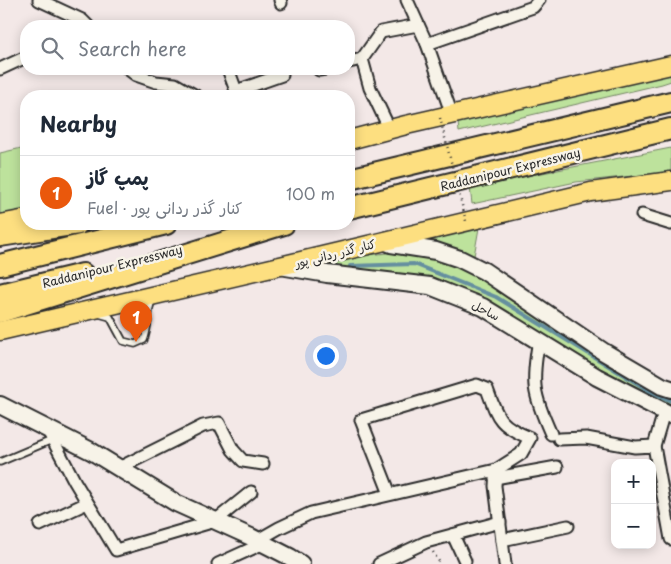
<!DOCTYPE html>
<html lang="en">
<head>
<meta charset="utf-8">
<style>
  :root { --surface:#fff; --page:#f2f2f3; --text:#1f2937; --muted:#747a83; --line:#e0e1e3; --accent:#ea580c }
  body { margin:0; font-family:"Playpen Sans","Playpen Sans Arabic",sans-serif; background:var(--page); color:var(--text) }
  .controls { position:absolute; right:15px; bottom:15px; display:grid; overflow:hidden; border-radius:10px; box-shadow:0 2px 12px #0003 }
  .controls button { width:45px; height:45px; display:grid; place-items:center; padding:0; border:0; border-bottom:1px solid var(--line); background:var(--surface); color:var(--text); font:25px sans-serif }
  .you { position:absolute; left:325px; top:355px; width:18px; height:18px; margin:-12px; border:4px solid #fff; border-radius:50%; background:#1a73e8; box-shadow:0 0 0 8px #1a73e833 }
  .badge { display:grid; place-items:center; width:32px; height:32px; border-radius:50%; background:var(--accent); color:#fff; font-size:16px; font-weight:700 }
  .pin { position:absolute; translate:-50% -41px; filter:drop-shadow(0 1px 2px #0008) }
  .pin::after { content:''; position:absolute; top:26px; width:18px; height:15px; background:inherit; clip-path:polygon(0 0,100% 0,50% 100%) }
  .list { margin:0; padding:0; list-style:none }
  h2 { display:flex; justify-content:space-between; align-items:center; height:65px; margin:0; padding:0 20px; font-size:21px }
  h2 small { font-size:16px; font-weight:400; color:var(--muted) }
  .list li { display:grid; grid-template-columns:32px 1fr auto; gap:15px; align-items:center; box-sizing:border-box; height:75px; padding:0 20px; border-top:1px solid var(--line) }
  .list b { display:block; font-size:19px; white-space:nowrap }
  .list p { margin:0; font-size:16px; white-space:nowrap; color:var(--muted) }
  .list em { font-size:16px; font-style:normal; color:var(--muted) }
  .icon { flex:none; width:28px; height:28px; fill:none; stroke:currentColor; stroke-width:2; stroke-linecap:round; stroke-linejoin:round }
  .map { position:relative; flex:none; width:671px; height:564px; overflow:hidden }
  .search { position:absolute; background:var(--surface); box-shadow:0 2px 12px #0003; left:20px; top:20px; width:335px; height:55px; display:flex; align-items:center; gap:12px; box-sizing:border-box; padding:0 18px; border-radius:20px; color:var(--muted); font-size:19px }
  .panel { position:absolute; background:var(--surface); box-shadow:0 2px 12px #0003; left:20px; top:90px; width:335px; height:140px; border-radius:20px }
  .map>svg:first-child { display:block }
  .green { fill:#bde29c; stroke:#748664 }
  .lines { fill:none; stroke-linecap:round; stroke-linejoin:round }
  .stream { stroke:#658f9f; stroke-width:4 }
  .lane-casing { stroke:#2b2b2b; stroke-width:9 }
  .street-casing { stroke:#2b2b2b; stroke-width:15 }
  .secondary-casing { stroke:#2b2b2b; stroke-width:20 }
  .primary-casing { stroke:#2b2b2b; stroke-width:21 }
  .highway-casing { stroke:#2b2b2b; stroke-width:24 }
  .path { stroke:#2b2b2b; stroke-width:2.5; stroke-dasharray:1 4; stroke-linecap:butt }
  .lane { stroke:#f7f3e8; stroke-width:5.5 }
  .street { stroke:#f7f3e8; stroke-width:11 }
  .secondary { stroke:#f7f3e8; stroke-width:16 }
  .primary { stroke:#fddf80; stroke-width:18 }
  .highway { stroke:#fddf80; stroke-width:20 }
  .path-bridge { stroke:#2b2b2b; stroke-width:2.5; stroke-dasharray:1 4; stroke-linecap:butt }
  .labels { text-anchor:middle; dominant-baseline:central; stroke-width:5; stroke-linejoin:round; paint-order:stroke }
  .street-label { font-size:12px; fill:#2b2b2b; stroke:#f7f3e8 }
</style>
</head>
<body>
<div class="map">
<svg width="671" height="564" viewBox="0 0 671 564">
  <rect width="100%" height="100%" fill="#f3e8e7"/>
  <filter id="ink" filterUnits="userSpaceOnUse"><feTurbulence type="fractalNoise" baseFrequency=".02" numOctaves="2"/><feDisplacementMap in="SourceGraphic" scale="10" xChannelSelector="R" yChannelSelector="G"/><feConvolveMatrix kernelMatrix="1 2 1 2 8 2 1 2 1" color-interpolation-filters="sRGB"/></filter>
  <g filter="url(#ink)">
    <g class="green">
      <polygon points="671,71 671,81 662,84 459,132 458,122"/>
      <polygon points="26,147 26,212 0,218 0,153"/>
      <polygon points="671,148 671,172 576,182 472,204 470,187"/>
      <polygon points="479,228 474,256 445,247 406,241"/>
      <polygon points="399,252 435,254 477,270 671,392 671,412 488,305 325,269 328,263 357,256"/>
    </g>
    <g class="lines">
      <polyline class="stream" points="350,266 414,264 496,297 653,393 671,401"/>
      <defs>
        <g id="lane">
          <path d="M99 314 110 317 123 341 135 344 144 340C149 328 147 316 151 303L154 301"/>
          <polyline points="0,462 52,440"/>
        </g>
        <g id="street">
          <polyline points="39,0 82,20 88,26"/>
          <polyline points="280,0 281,3"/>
          <polyline points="407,0 427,44 452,115"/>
          <polyline points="427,44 533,7 539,0"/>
          <polyline points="349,62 362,59"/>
          <polyline points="0,69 26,57"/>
          <polyline points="128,69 136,75 156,82 175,84 196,96"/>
          <polyline points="228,69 238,96"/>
          <polyline points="319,70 325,69"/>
          <polyline points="236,91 282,75"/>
          <polyline points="390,130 370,88 362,59 381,32 418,25"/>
          <polyline points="642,215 671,224"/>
          <path d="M539 340C531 383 533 394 551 434"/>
          <polyline points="47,429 75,482 116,550 215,521 251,492"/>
          <polyline points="559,439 586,438 635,447 654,446 671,539"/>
          <polyline points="654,446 664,412"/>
          <polyline points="119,468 203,426 219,423 233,450 243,461 263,464"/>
          <polyline points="496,470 495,486 505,564"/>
          <polyline points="495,478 557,467"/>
          <polyline points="40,525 87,503"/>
          <polyline points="453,535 465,561"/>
          <path d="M258 540 279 528 311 513 496 470 521 454 530 438C499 425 498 419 487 389L477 385 361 420 390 494"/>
          <polyline points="502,540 568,526"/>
          <polyline points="218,564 264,543"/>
          <polyline points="379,564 426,542 500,522"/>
        </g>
        <g id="secondary">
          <polyline points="384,241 391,244 436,251 460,259 484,271 604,352 662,386 671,389"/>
          <polyline points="280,266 327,274 430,286 483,307 597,377 671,415"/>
          <polyline points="0,405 91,451 176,503 251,537 290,557 301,564"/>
        </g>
        <g id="primary">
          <polyline points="349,140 406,125 671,65"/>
          <polyline points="0,224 26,219"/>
          <polyline points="0,331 280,266 591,192 671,181"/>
        </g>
        <g id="highway">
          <polyline points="349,179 671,102"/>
          <polyline points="349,208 671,129"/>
          <polyline points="0,236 78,224"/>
          <polyline points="0,265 166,224"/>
          <polyline points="0,294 83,274"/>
          <polyline points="0,312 284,224"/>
        </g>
      </defs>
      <use href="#lane" class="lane-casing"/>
      <use href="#street" class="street-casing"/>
      <use href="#secondary" class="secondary-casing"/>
      <use href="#primary" class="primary-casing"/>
      <use href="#highway" class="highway-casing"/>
      <polyline class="path" points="433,552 440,563"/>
      <use href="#lane" class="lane"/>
      <use href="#street" class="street"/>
      <use href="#secondary" class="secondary"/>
      <use href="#primary" class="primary"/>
      <use href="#highway" class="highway"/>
      <polyline class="path-bridge" points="440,118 466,221"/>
    </g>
  </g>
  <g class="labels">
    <g class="street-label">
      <text transform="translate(510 169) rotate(-14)">Raddanipour Expressway</text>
      <text transform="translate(335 253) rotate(-14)">کنار گذر ردانی پور</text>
      <text transform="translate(112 266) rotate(-14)">Raddanipour Expressway</text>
      <text transform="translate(486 310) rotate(27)">ساحل</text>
    </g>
  </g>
</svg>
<div class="controls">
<button>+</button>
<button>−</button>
</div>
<div class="you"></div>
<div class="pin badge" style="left:136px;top:342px">1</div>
<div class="search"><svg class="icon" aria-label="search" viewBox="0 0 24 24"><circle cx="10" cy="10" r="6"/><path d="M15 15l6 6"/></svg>Search here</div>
<section class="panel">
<h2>Nearby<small></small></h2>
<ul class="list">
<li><span class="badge">1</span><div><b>پمپ گاز</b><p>Fuel · کنار گذر ردانی پور</p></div><em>100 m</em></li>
</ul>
</section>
</div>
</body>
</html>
